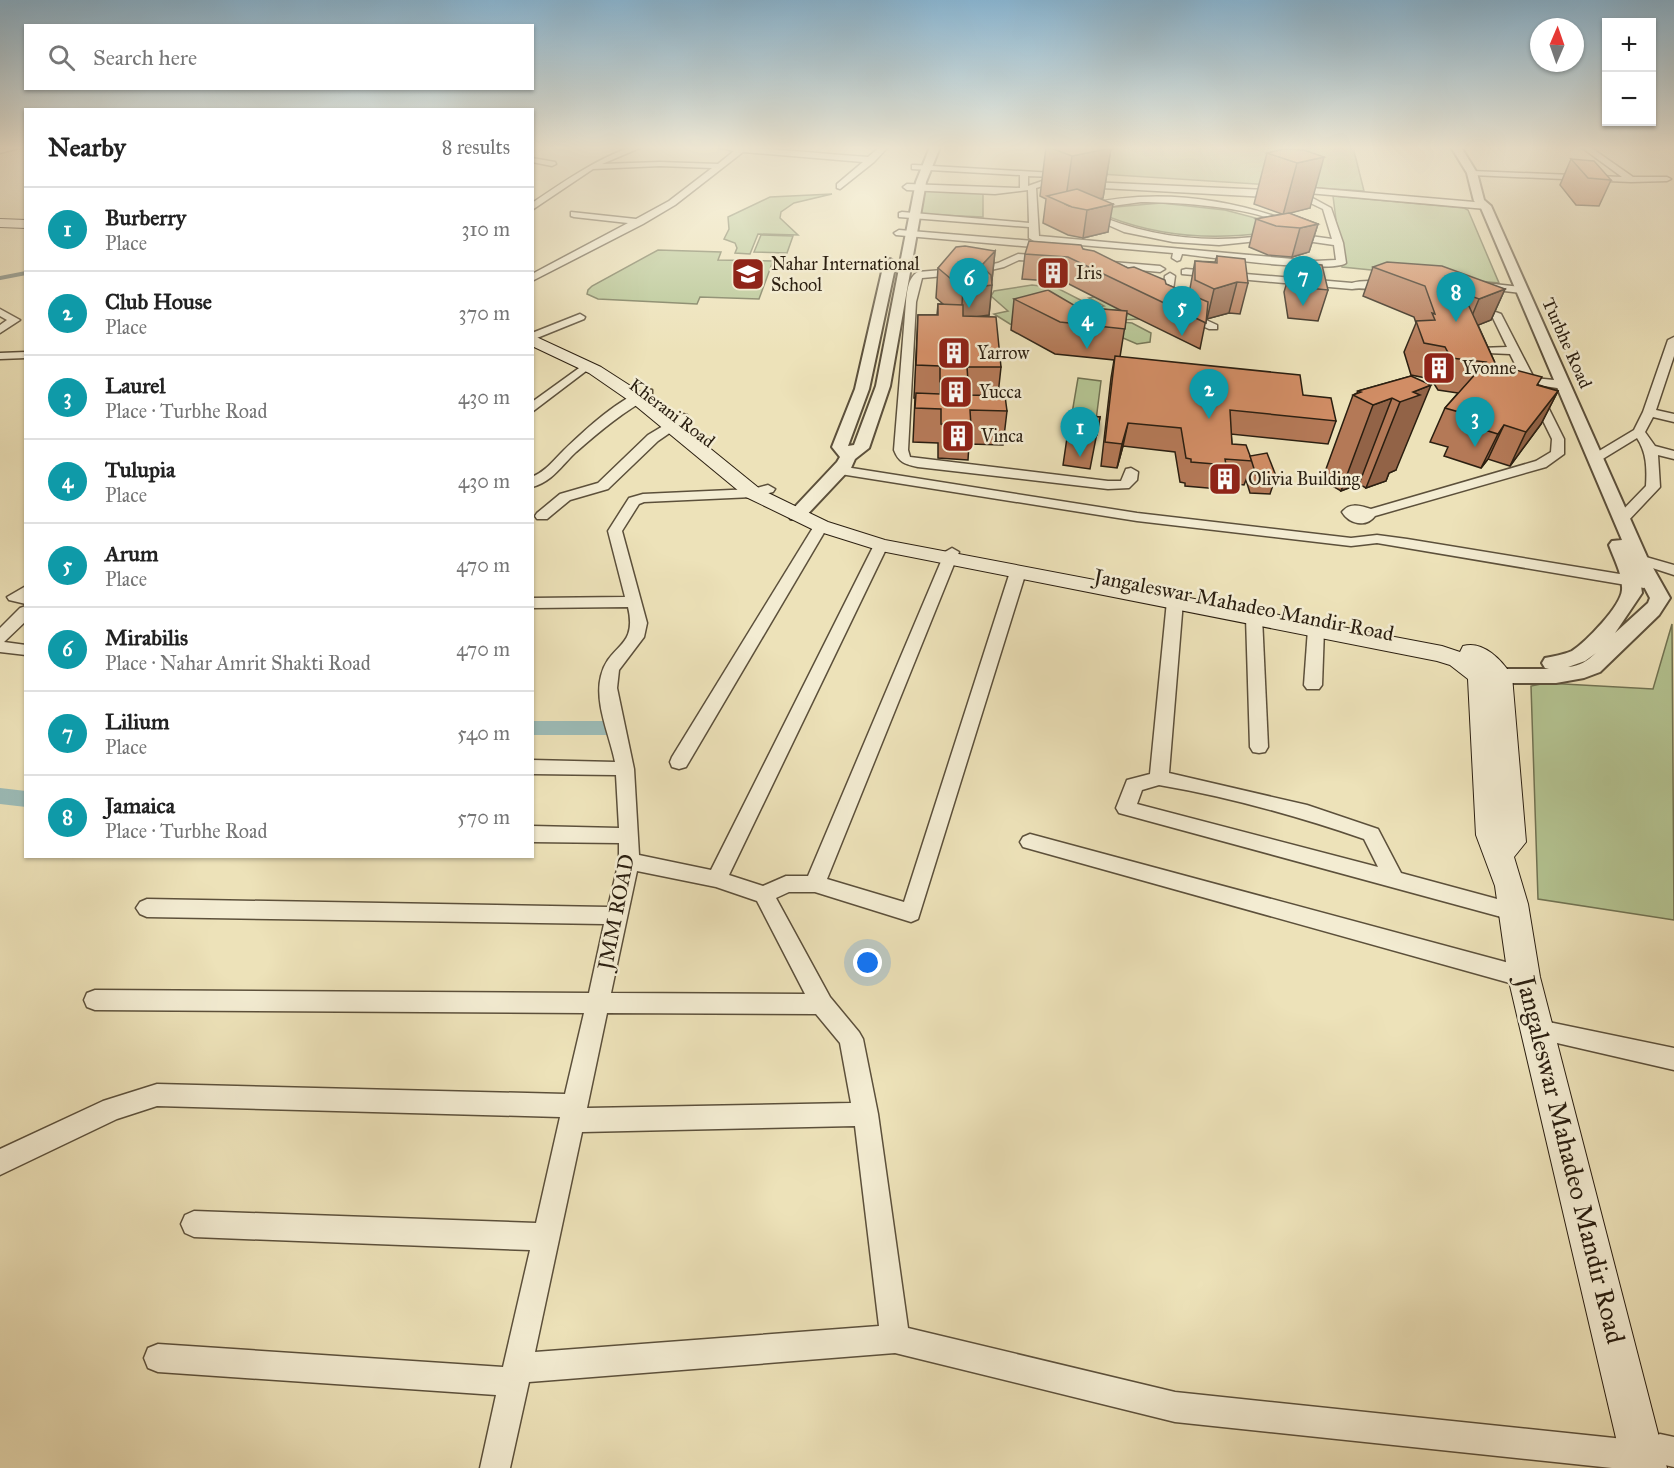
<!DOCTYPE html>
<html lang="en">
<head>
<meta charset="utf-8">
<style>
  :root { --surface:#fff; --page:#f6f6f6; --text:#222; --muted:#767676; --line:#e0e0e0; --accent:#111827 }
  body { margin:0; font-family:"IM FELL Great Primer",serif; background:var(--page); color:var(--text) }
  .controls { position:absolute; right:18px; top:18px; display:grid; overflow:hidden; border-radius:0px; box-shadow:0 2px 4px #0004 }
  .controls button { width:54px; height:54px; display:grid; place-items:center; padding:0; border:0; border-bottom:2px solid var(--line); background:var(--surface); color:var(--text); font:30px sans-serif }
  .compass { position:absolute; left:1530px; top:18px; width:54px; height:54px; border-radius:50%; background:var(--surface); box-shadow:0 2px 4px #0004; rotate:2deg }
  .you { position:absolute; left:868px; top:963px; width:21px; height:21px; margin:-15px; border:4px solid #fff; border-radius:50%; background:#1a73e8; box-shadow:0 0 0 9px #1a73e833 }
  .badge { display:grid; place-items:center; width:39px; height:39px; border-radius:50%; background:var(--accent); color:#fff; font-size:20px; font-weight:700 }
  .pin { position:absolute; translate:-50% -50px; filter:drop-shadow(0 2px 3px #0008) }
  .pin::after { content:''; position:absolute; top:32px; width:21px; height:18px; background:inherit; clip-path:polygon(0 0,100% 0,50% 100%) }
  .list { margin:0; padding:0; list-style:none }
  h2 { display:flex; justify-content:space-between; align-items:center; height:78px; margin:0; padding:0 24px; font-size:26px }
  h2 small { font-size:20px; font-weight:400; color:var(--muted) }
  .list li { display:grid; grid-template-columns:39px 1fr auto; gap:18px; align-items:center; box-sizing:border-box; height:84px; padding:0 24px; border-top:2px solid var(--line) }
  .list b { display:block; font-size:22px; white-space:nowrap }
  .list p { margin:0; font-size:20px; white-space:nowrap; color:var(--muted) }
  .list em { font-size:20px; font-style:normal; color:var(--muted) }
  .icon { flex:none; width:33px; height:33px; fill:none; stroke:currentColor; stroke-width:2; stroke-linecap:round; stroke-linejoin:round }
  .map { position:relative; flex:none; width:1674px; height:1468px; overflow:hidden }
  .search { position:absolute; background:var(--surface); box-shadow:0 2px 4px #0004; left:24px; top:24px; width:510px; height:66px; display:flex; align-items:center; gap:15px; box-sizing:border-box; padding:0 21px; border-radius:0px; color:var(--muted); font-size:22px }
  .panel { position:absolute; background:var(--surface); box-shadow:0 2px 4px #0004; left:24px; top:108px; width:510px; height:750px; border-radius:0px }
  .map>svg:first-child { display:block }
  .green { fill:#b4c492; stroke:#707252; stroke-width:1.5 }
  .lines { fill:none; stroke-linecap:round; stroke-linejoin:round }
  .stream { stroke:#6f7d75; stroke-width:4 }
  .canal { fill:#9cbcb8; fill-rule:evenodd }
  .minor-casing { stroke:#5c503b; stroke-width:3 }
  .tertiary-casing { stroke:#5c503b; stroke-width:4 }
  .secondary-casing { stroke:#2b1f11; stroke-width:2 }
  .minor { fill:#f3ecd2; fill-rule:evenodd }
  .tertiary { fill:#f3ecd2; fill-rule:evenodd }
  .secondary { fill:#f3ecd2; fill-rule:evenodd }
  .wall { fill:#b47957; stroke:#2b1f11; stroke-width:1.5 }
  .shaded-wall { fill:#926347; stroke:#2b1f11; stroke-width:1.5 }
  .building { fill:#d18d65; stroke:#2b1f11; stroke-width:1.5 }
  .labels { text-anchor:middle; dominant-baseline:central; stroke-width:5; stroke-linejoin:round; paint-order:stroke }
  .far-poi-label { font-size:18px; fill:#2b1f11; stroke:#f3ecd2; text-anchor:start }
  .far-street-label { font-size:18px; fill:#2b1f11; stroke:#f3ecd2 }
  .street-label { font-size:21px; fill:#2b1f11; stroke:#f3ecd2 }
  .near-street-label { font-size:26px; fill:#2b1f11; stroke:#f3ecd2 }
</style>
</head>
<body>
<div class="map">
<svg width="1674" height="1468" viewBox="0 0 1674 1468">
  <rect width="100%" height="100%" fill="#ede2b9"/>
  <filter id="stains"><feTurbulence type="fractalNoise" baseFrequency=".00333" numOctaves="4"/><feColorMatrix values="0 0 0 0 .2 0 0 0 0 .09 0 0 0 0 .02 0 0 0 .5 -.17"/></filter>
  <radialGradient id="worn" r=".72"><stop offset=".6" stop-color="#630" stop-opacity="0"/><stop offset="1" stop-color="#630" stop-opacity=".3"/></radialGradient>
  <g class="green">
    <polygon points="1117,147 1353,147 1364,191 1068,172"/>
    <polygon points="920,190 983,193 983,217 918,214"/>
    <polygon points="832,194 794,203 781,212 780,218 798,235 758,234 750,254 735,253 737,248 735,243 724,239 729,229 728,217 770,197"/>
    <polygon points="1333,196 1464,208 1468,210 1499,283 1342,267"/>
    <path d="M1161 203 1225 210 1267 221 1263 233C1211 240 1158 236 1109 217L1104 208Z"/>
    <polygon points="761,235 793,236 787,253 754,252"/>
    <polygon points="658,250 721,252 718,260 773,261 759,299 700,297 697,304 598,299 587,294 588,290 592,286"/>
    <polygon points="1032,285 1057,288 1096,308 1104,306 1089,298 1102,295 1140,319 1017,326 1010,324 994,314 1008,311 991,296 994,291"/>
    <polygon points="1122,322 1132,323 1151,333 1150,342 1137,344 1123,338"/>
    <polygon points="1078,378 1101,381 1095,428 1070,425"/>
    <polygon points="1672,624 1674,920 1538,899 1531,686 1546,683 1653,689"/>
  </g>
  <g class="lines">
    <polyline class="stream" points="0,278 26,273"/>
    <g class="canal">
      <polygon points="532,721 607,721 614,723 617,728 614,733 607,735 532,735"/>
      <polygon points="0,788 26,791 26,807 0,804"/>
    </g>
    <defs>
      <g id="minor">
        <polygon points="9,147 23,147 0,153 0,149"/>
        <path d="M631 147H642L602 164 660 162 718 164 734 151 717 147C766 147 817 154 868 157L880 147H888L874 162 840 189 837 188V184L863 162 743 152 675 205 643 224 532 281V274L628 223 574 217 571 216V212L636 219 669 201 712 168 660 166 593 169 532 210V203C565 181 594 160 631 147Z"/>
        <polygon points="1581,147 1590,147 1633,177 1667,177 1671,179 1667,181 1631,182 1472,175 1468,173 1472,171 1622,177"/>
        <polygon points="532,158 555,162 556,164 552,166 532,162"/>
        <path d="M915 165 1054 173 1058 175 1054 177 1028 176V186L1045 180 1288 191 1307 195 1331 208 1343 243 1346 263C1331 274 1208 257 1182 254L1180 260 1177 261 1172 258 1173 253 1034 241 1029 238V227L899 217V213L902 212 1029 223 1028 190 995 194 907 190 903 187 907 184 1020 188V175L912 169V165ZM1046 185 1302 199 1323 209 1332 239 1296 234 1300 230 1297 224C1229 198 1155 188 1083 205L1081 213 1124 232 1173 242 1219 245 1286 238 1334 245 1336 260 1315 261 1039 236 1036 188ZM1141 202C1175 202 1265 207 1290 229 1279 236 1267 236 1254 237 1197 243 1142 235 1090 212V209Z"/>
        <polygon points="1300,187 1486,203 1490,206 1486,209 1297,192 1297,188"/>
        <polygon points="899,230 1045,242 1050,245 1045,248 896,235 894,233"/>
        <path d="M1018 254 1049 256 1054 259 1049 262 1019 260 1004 267 978 273 922 278 916 302 908 450 910 457 1108 481H1121L1126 469 1131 468 1138 472 1137 480 1129 488 1108 489 918 467C905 464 899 463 894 450L906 302C907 292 908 277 918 272L978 267 998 263Z"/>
        <polygon points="1100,261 1160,266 1165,269 1160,272 1097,266 1095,264"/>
        <path d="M1186 269 1352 283C1363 280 1386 280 1395 287 1384 294 1365 286 1352 289L1182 274V270Z"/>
        <polygon points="1170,273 1175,276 1171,304 1217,325 1217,329 1209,329 1162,307 1165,276"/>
        <polygon points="1475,282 1521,287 1526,290 1521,293 1471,287 1470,285"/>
        <path d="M1471 303 1501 314 1534 378 1564 381 1570 385 1564 389 1537 385 1564 439V454L1546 467 1375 516C1366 528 1349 524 1342 512 1350 502 1360 506 1371 509L1536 461 1551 452 1552 439 1525 384 1515 380 1521 376 1510 354 1487 353 1483 357 1486 364 1484 366 1480 367 1476 366 1471 356 1480 348 1507 347 1493 318 1467 308 1466 306Z"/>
        <polygon points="0,309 20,320 0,333 0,325 7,320 0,316"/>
        <polygon points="580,314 585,317 584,319 532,340 532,333"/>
        <path d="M1674 337V356L1656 410 1674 414V422L1653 417 1645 432 1655 446 1674 451V459L1658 455 1660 487 1627 522H1617L1615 519 1617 516 1646 486C1647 469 1647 453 1637 438L1601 460 1596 461 1589 457 1634 430 1643 412 1668 340Z"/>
        <polygon points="26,352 26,358 0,359 0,353"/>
        <polygon points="586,363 590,364 590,368 532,412 532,402"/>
        <path d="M648 389 652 390V396C624 411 600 431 576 452 562 465 552 482 532 487V477C546 471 554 460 564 450 585 430 620 397 648 389Z"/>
        <polygon points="683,414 687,415 689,418 687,421 658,441 608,489 570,500 547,519 537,519 535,516 537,513 560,494 598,483 648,435"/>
        <polygon points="839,466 1137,513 1351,538 1377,535 1407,539 1644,578 1652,583 1644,588 1377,543 1351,546 1137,521 834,473 832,470 834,467"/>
        <path d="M768 485 775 489 773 492 753 497 644 502 639 504 622 531 647 623 644 637 619 670 617 688 634 769 639 855 711 870 874 545 881 541 888 545 729 875 763 886 786 876H808L945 552 952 548 959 552 827 879 904 902 1010 572 1018 567 1026 572 918 919 911 922 815 892H789L776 898 830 997 859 1032 863 1039 878 1114 908 1328 1175 1392 1643 1441 1660 1434 1674 1437V1467L1660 1464 1651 1468H1612L1175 1422 895 1353 529 1382 510 1468H480L496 1395 158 1372 148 1368 144 1358 148 1348 158 1344 503 1367 530 1250 194 1237 185 1233 181 1224 185 1215 194 1211 536 1223 560 1117 157 1106 117 1119 0 1175V1149L103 1101 157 1084 565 1094 584 1013 95 1010 87 1007 84 1000 87 993 95 990 589 993 604 924 147 917 140 914 136 908 140 902 147 899 608 907 619 861V843L532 842V826L619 828 616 775 532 774V760L615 762C610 736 594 703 601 676 609 643 638 649 628 607L532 608V598L625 597 608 531 629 498 643 494 753 489ZM637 871 716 887 757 901 805 994 611 993ZM607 1013 816 1014 840 1043 851 1103 587 1108ZM855 1126 879 1326 535 1352 582 1132Z"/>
        <polygon points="821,522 828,526 686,767 679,769 672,767 670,762 672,757 814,526"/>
        <polygon points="1639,555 1674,565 1674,575 1634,562 1632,559 1634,556"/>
        <polygon points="26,586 26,604 9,600 7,597"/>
        <path d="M1175 596 1183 601 1169 773 1307 805 1378 829 1401 873 1523 906 1527 912 1523 918 1516 921 1119 813 1116 808 1127 780 1150 774 1167 601ZM1159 785C1229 797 1297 816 1364 839L1378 867 1137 804 1142 790Z"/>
        <polygon points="26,606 26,621 4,642 26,645 26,655 0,652 0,628 20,608"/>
        <polygon points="1254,612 1262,617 1268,747 1265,752 1259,753 1253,752 1250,747 1246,617"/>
        <polygon points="1316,624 1324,629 1322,685 1319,689 1307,689 1304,685 1308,629"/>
        <polygon points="1030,834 1524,967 1532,970 1535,977 1532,984 1524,987 1023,847 1020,842 1023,837"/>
        <polygon points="1539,1020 1674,1048 1674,1070 1531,1037 1527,1030 1531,1023"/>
      </g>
      <g id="tertiary">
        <polygon points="930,147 940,147 926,182 890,386 869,448 855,459 851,468 803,519 791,519 788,515 791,511 837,462 840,457 832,447 855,389 884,263 890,259 896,263 869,389 848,446 854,445 876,386 916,182"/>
        <path d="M1451 147H1461L1477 173 1484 200 1491 206 1648 559 1670 598 1659 615 1600 672 1584 678 1556 683H1483L1475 681 1472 676 1475 671 1483 669H1549L1545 668 1542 663 1545 658C1554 656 1563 655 1572 651 1586 642 1621 606 1622 590 1623 575 1614 559 1609 545L1612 541 1622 540 1481 208 1474 201 1467 173ZM1640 579 1650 598 1648 603 1615 633 1642 593ZM1596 653C1587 661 1580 666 1568 667L1585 661Z"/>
      </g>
      <g id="secondary">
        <polygon points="0,219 26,220 26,228 0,227"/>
        <path d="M532 335 601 367 643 394 760 489 828 522 885 540 1442 646 1460 652 1463 646C1483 640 1502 660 1512 676L1526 842 1514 857 1528 904 1540 977 1667 1468H1623L1508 977 1495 886 1476 835 1468 679 1450 665 1437 661 881 551 814 530 746 497 631 402 589 373 532 346Z"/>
      </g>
    </defs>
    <use href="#minor" class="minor-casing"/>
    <use href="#tertiary" class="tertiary-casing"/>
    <use href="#secondary" class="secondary-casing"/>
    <use href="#minor" class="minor"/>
    <use href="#tertiary" class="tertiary"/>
    <use href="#secondary" class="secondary"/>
  </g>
  <g class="wall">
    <polygon points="1046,147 1111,148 1103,198 1100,199 1108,232 1083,238 1068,235 1043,223 1046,199 1040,196"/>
    <polygon points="1304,150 1310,208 1288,213 1318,224 1309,252 1292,257 1268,255 1249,247 1256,219 1282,214 1254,204 1267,153"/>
    <polygon points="1571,159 1611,180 1599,206 1576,205 1560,185"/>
    <polygon points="1083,249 1189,294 1195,261 1215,262 1217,256 1248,283 1240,314 1229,313 1206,319 1200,349 1127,313 1120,357 1303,395 1336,421 1328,444 1231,434 1232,444 1250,456 1276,476 1270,494 1250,493 1246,480 1244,485 1221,482 1219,489 1185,486 1185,483 1180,482 1175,452 1123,446 1117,468 1101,466 1111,378 1114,360 1055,354 1011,330 1014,299 1077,307 1122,311 1065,282 1022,279 1025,254"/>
    <polygon points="995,251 992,280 992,281 989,315 978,316 1001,367 998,395 1007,411 1003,445 969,444 968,460 938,458 938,443 913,442 915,398 914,398 918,315 937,315 938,304 943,304 936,298 938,268"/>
    <polygon points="1293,262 1328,290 1318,321 1288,318 1284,292"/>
    <polygon points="1373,267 1505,289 1491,320 1478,325 1496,365 1539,385 1558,391 1541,424 1510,466 1488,459 1481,468 1444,456 1448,447 1430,442 1445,408 1458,393 1438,390 1431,379 1411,375 1404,352 1416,323 1414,317 1363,296"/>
    <polygon points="1411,376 1396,470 1389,473 1386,481 1366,488 1359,484 1341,491 1322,480 1353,395 1357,393 1358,391"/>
    <polygon points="1100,417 1090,469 1063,465 1068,431"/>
  </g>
  <g class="shaded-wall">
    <polygon points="1111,148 1103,198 1069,206 1065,204 1072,156"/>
    <polygon points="1324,157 1310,208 1283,215 1297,163"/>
    <polygon points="1113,204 1108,232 1083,238 1087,210"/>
    <polygon points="1318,224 1309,252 1292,257 1300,228"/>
    <polygon points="995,251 992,280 988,285 992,285 989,315 961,319 963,289 981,266"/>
    <polygon points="1237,282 1229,313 1207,319 1214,289"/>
    <polygon points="1505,289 1491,320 1466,330 1479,299"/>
    <polygon points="1431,385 1396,470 1389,473 1386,481 1366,488 1400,402 1413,392"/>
    <polygon points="1558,391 1541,424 1510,466 1526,432"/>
    <polygon points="1392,398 1359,484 1341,491 1373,405"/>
    <polygon points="1128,423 1123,446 1117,468 1122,444"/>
    <polygon points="1504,425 1488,459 1481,468 1498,434"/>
  </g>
  <g class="building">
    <polygon points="1048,147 1108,147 1111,148 1072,156"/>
    <polygon points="1284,149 1304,150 1324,157 1297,163 1267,153"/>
    <polygon points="1571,159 1594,161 1611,180 1588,178"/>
    <polygon points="1077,189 1113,204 1087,210 1072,207 1047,196"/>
    <polygon points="1289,213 1318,224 1300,228 1276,226 1256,219"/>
    <polygon points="1029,241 1081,245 1083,249 1094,251 1128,268 1134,267 1165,280 1166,284 1208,302 1206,323 1068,257 1025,254"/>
    <polygon points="965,246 995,251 981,266 991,275 992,285 963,289 938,268 956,247"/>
    <polygon points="1217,256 1245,259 1248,283 1237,282 1214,289 1195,280 1195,261 1217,263"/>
    <polygon points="1293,262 1322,265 1328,290 1297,287"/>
    <polygon points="1387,262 1442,266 1505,289 1479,299 1463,293 1496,365 1542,377 1537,385 1558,391 1526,432 1504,425 1498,434 1459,422 1466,414 1445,408 1486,362 1451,358 1445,347 1424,343 1416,321 1435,320 1432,313 1435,314 1425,286 1373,267"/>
    <polygon points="1048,290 1077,307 1127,311 1125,329 1060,322 1014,299"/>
    <polygon points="938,304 963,305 963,316 996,317 1001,367 967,367 969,395 1005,396 1007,411 970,410 971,426 941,424 941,409 915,408 916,393 940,394 940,366 916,365 918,315 938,315"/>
    <polygon points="1115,356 1300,375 1303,395 1331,398 1336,421 1230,410 1232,444 1246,445 1252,461 1225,459 1226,465 1191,462 1191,459 1186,458 1181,428 1128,423 1122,444 1105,442"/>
    <polygon points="1411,376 1431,385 1413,392 1420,395 1400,402 1392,398 1373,405 1353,395 1361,392 1358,391"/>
    <polygon points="1072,414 1100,417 1097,435 1068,431"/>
    <polygon points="1267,453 1276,476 1256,475 1250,456"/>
  </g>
  <linearGradient id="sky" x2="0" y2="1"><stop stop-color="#89b7d5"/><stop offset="0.42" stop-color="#f7f2e0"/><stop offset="1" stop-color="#f7f2e0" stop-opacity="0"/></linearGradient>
  <rect width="1674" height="352" fill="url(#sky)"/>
  <defs>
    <symbol id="building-square" viewBox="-11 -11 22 22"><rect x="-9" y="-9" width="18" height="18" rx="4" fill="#8f2418" stroke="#f3ecd2"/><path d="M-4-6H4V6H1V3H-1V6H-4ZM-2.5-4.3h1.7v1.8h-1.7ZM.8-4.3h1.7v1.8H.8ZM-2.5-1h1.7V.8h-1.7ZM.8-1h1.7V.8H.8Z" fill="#fff"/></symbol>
    <symbol id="school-square" viewBox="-11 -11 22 22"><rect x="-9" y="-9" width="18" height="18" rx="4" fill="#8f2418" stroke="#f3ecd2"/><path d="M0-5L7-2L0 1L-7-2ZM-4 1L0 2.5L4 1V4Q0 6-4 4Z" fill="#fff"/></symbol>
  </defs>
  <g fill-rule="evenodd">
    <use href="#building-square" x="1034" y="254" width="38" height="38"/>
    <use href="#school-square" x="729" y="255" width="38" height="38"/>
    <use href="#building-square" x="935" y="334" width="38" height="38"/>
    <use href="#building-square" x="1420" y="349" width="38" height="38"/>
    <use href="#building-square" x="937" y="373" width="38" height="38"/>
    <use href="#building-square" x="939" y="417" width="38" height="38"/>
    <use href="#building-square" x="1206" y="460" width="38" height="38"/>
  </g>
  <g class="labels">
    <g class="far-poi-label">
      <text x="771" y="264">Nahar International<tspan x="771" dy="21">School</tspan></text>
      <text x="1076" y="273">Iris</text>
      <text x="977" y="353">Yarrow</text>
      <text x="1462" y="368">Yvonne</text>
      <text x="979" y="392">Yucca</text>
      <text x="981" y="436">Vinca</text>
      <text x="1248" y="479">Olivia Building</text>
    </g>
    <g class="far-street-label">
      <text transform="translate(1567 343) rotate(66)">Turbhe Road</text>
      <text transform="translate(672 413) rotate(37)">Kherani Road</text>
    </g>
    <g class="street-label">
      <text transform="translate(1244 605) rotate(11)">Jangaleswar Mahadeo Mandir Road</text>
      <text transform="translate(616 912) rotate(-79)">JMM ROAD</text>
    </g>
    <g class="near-street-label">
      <text transform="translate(1571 1160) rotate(76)">Jangaleswar Mahadeo Mandir Road</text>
    </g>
  </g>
  <rect width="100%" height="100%" filter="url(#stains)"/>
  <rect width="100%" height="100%" fill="url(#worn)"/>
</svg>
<div class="controls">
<button>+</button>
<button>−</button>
</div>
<svg class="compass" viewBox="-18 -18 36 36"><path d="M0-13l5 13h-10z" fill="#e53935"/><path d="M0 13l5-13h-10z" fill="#767676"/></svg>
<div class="you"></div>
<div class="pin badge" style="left:1080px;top:457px;background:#0f9aa8">1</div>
<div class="pin badge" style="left:1209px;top:419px;background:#0f9aa8">2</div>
<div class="pin badge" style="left:1475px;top:447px;background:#0f9aa8">3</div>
<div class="pin badge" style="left:1087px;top:349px;background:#0f9aa8">4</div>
<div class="pin badge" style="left:1182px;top:336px;background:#0f9aa8">5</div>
<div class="pin badge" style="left:969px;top:308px;background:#0f9aa8">6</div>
<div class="pin badge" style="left:1303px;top:306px;background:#0f9aa8">7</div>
<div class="pin badge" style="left:1456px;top:322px;background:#0f9aa8">8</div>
<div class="search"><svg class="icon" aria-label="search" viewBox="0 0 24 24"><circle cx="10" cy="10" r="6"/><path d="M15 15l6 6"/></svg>Search here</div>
<section class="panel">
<h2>Nearby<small>8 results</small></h2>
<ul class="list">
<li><span class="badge" style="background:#0f9aa8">1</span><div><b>Burberry</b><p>Place</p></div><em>310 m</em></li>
<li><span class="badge" style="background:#0f9aa8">2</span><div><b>Club House</b><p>Place</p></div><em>370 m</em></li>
<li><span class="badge" style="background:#0f9aa8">3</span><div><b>Laurel</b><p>Place · Turbhe Road</p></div><em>430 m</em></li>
<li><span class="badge" style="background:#0f9aa8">4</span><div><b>Tulupia</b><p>Place</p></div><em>430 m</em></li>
<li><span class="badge" style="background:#0f9aa8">5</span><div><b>Arum</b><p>Place</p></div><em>470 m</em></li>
<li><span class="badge" style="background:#0f9aa8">6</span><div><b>Mirabilis</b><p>Place · Nahar Amrit Shakti Road</p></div><em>470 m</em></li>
<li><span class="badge" style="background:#0f9aa8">7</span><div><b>Lilium</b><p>Place</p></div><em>540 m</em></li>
<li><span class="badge" style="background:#0f9aa8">8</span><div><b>Jamaica</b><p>Place · Turbhe Road</p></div><em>570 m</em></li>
</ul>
</section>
</div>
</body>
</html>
